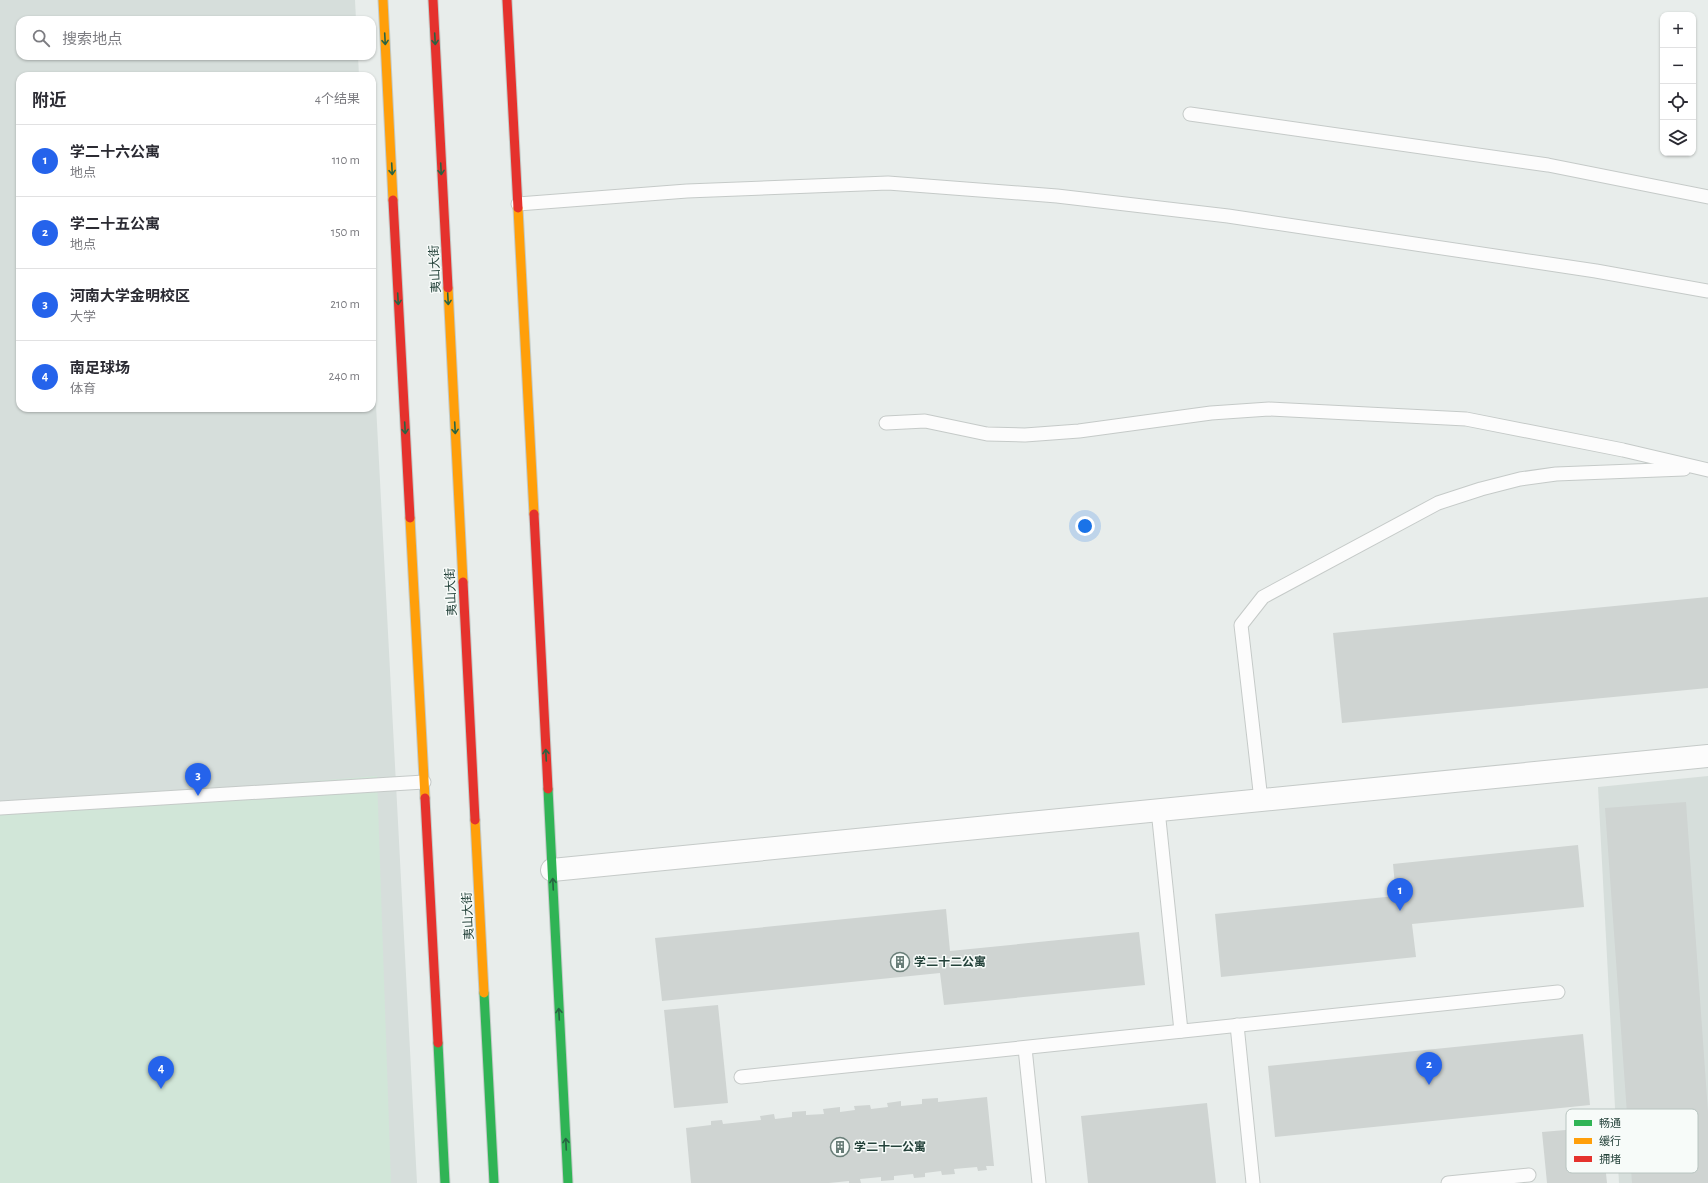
<!DOCTYPE html>
<html lang="zh">
<head>
<meta charset="utf-8">
<style>
  :root { --surface:#fff; --page:#f7f7f7; --text:#2b2b33; --muted:#7c7c81; --line:#e1e1e2; --accent:#2563eb }
  body { margin:0; font-family:"Alegreya Sans","Noto Sans SC",sans-serif; background:var(--page); color:var(--text) }
  .controls { position:absolute; right:12px; top:12px; display:grid; overflow:hidden; border-radius:8px; box-shadow:0 1px 3px #0004 }
  .controls button { width:36px; height:36px; display:grid; place-items:center; padding:0; border:0; border-bottom:1px solid var(--line); background:var(--surface); color:var(--text); font:20px sans-serif }
  .you { position:absolute; left:1085px; top:526px; width:14px; height:14px; margin:-10px; border:3px solid #fff; border-radius:50%; background:#1a73e8; box-shadow:0 0 0 6px #1a73e833 }
  .badge { display:grid; place-items:center; width:26px; height:26px; border-radius:50%; background:var(--accent); color:#fff; font-size:13px; font-weight:700 }
  .pin { position:absolute; translate:-50% -33px; filter:drop-shadow(0 1px 2px #0008) }
  .pin::after { content:''; position:absolute; top:21px; width:14px; height:12px; background:inherit; clip-path:polygon(0 0,100% 0,50% 100%) }
  .list { margin:0; padding:0; list-style:none }
  h2 { display:flex; justify-content:space-between; align-items:center; height:52px; margin:0; padding:0 16px; font-size:17px }
  h2 small { font-size:13px; font-weight:400; color:var(--muted) }
  .list li { display:grid; grid-template-columns:26px 1fr auto; gap:12px; align-items:center; box-sizing:border-box; height:72px; padding:0 16px; border-top:1px solid var(--line) }
  .list b { display:block; font-size:15px; white-space:nowrap }
  .list p { margin:0; font-size:13px; white-space:nowrap; color:var(--muted) }
  .list em { font-size:13px; font-style:normal; color:var(--muted) }
  .icon { flex:none; width:22px; height:22px; fill:none; stroke:currentColor; stroke-width:2; stroke-linecap:round; stroke-linejoin:round }
  .map { position:relative; flex:none; width:1708px; height:1183px; overflow:hidden }
  .search { position:absolute; background:var(--surface); box-shadow:0 1px 3px #0004; left:16px; top:16px; width:360px; height:44px; display:flex; align-items:center; gap:10px; box-sizing:border-box; padding:0 14px; border-radius:12px; color:var(--muted); font-size:15px }
  .panel { position:absolute; background:var(--surface); box-shadow:0 1px 3px #0004; left:16px; top:72px; width:360px; height:340px; border-radius:12px }
  .map>svg:first-child { display:block }
  .built { fill:#d6dedb }
  .green { fill:#d1e6d8 }
  .building { fill:#cfd4d2 }
  .lines { fill:none; stroke-linecap:round; stroke-linejoin:round }
  .lane-casing { stroke:#c5cac8; stroke-width:15 }
  .street-casing { stroke:#c5cac8; stroke-width:24 }
  .fast-casing { stroke:#c3cbc8; stroke-width:11 }
  .slow-casing { stroke:#c3cbc8; stroke-width:11 }
  .jam-casing { stroke:#c3cbc8; stroke-width:11 }
  .lane { stroke:#fcfcfc; stroke-width:13 }
  .street { stroke:#fcfcfc; stroke-width:22 }
  .fast { stroke:#30b455; stroke-width:9 }
  .slow { stroke:#ff9f0a; stroke-width:9 }
  .jam { stroke:#e5322d; stroke-width:9 }
  .oneway { stroke:#286442 }
  .labels { text-anchor:middle; dominant-baseline:central; stroke-width:3; stroke-linejoin:round; paint-order:stroke }
  .street-label { font-size:12px; fill:#24423a; stroke:#f7fbf9 }
  .poi-label { font-size:12px; font-weight:bold; fill:#24423a; stroke:#f7fbf9; text-anchor:start }
  .key { fill:#f7fbf9; stroke:#b8c4c0; stroke-width:1 }
  .key-label { font-size:11px; fill:#24423a }
</style>
</head>
<body>
<div class="map">
<svg width="1708" height="1183" viewBox="0 0 1708 1183">
  <rect width="100%" height="100%" fill="#e8edeb"/>
  <g class="built">
    <polygon points="0,0 355,0 356,20 20,20 20,56 358,56 359,76 20,76 20,408 372,408 372,329 417,1183 0,1183"/>
    <polygon points="1708,776 1708,1183 1619,1183 1598,787"/>
  </g>
  <polygon class="green" points="377,776 391,1183 0,1183 0,807"/>
  <g class="building">
    <polygon points="1708,597 1708,688 1342,723 1333,633"/>
    <polygon points="1686,802 1708,1112 1708,1183 1632,1183 1605,808"/>
    <polygon points="1578,845 1584,907 1412,924 1416,957 1221,977 1215,914 1396,896 1393,864"/>
    <polygon points="946,909 950,951 1139,932 1145,985 944,1005 940,973 662,1001 655,938"/>
    <polygon points="718,1005 728,1103 674,1108 664,1010"/>
    <polygon points="1583,1034 1590,1105 1275,1137 1268,1066"/>
    <polygon points="987,1097 994,1166 986,1166 987,1170 978,1171 977,1167 954,1169 955,1174 942,1175 941,1171 925,1173 925,1177 914,1178 913,1174 894,1176 894,1180 881,1181 881,1177 860,1179 861,1183 849,1183 849,1181 829,1183 691,1183 686,1128 711,1125 711,1121 722,1120 723,1124 761,1120 760,1116 774,1114 775,1119 792,1117 792,1112 806,1111 806,1115 824,1114 823,1109 840,1107 840,1112 855,1110 854,1106 870,1105 871,1109 888,1107 887,1103 901,1101 901,1106 922,1104 922,1099 938,1098 938,1102"/>
    <polygon points="1207,1103 1216,1183 1088,1183 1081,1116"/>
    <polygon points="1601,1127 1607,1183 1547,1183 1542,1132"/>
  </g>
  <g class="lines">
    <defs>
      <g id="lane">
        <polyline points="1190,114 1548,165 1708,197"/>
        <polyline points="518,204 687,191 888,183 1057,196 1228,216 1596,271 1708,291"/>
        <polyline points="886,423 925,421 987,434 1025,435 1079,431 1211,413 1269,409 1466,419 1623,450 1708,470"/>
        <polyline points="1261,800 1241,625 1263,597 1438,503 1481,489 1520,479 1556,474 1684,469"/>
        <polyline points="0,808 424,782"/>
        <polyline points="1158,810 1181,1031"/>
        <polyline points="1237,1025 1253,1183"/>
        <polyline points="1025,1048 1039,1183"/>
        <polyline points="741,1077 1558,992"/>
        <polyline points="1448,1183 1529,1175"/>
      </g>
      <polyline id="street" points="552,870 1708,756"/>
      <g id="fast">
        <polyline points="548,789 568,1183"/>
        <polyline points="484,993 494,1183"/>
        <polyline points="438,1043 445,1183"/>
      </g>
      <g id="slow">
        <polyline points="383,0 393,200"/>
        <polyline points="518,208 534,514"/>
        <polyline points="448,288 463,582"/>
        <polyline points="410,518 425,798"/>
        <polyline points="475,820 484,993"/>
      </g>
      <g id="jam">
        <polyline points="433,0 448,288"/>
        <polyline points="507,0 518,208"/>
        <polyline points="393,200 410,518"/>
        <polyline points="534,514 548,789"/>
        <polyline points="463,582 475,820"/>
        <polyline points="425,798 438,1043"/>
      </g>
    </defs>
    <use href="#lane" class="lane-casing"/>
    <use href="#street" class="street-casing"/>
    <use href="#fast" class="fast-casing"/>
    <use href="#slow" class="slow-casing"/>
    <use href="#jam" class="jam-casing"/>
    <use href="#lane" class="lane"/>
    <use href="#street" class="street"/>
    <use href="#fast" class="fast"/>
    <use href="#slow" class="slow"/>
    <use href="#jam" class="jam"/>
  </g>
  <defs><path id="oneway-shaft" d="M-6 0H5M1.5-3L5.5 0L1.5 3" fill="none" stroke-width="1.6" stroke-linecap="round" stroke-linejoin="round"/></defs>
  <g class="oneway">
    <use href="#oneway-shaft" transform="translate(385 39) rotate(87)"/>
    <use href="#oneway-shaft" transform="translate(435 39) rotate(87)"/>
    <use href="#oneway-shaft" transform="translate(392 169) rotate(87)"/>
    <use href="#oneway-shaft" transform="translate(441 169) rotate(87)"/>
    <use href="#oneway-shaft" transform="translate(398 299) rotate(87)"/>
    <use href="#oneway-shaft" transform="translate(448 299) rotate(87)"/>
    <use href="#oneway-shaft" transform="translate(405 428) rotate(87)"/>
    <use href="#oneway-shaft" transform="translate(455 428) rotate(87)"/>
    <use href="#oneway-shaft" transform="translate(546 755) rotate(-93)"/>
    <use href="#oneway-shaft" transform="translate(553 884) rotate(-93)"/>
    <use href="#oneway-shaft" transform="translate(559 1014) rotate(-93)"/>
    <use href="#oneway-shaft" transform="translate(566 1144) rotate(-93)"/>
  </g>
  <defs>
    <symbol id="building-ring" viewBox="-11 -11 22 22"><circle r="9.5" fill="#f7fbf9" stroke="#697e78" stroke-width="1.5"/><path d="M-4-6H4V6H1V3H-1V6H-4ZM-2.5-4.3h1.7v1.8h-1.7ZM.8-4.3h1.7v1.8H.8ZM-2.5-1h1.7V.8h-1.7ZM.8-1h1.7V.8H.8Z" fill="#697e78"/></symbol>
  </defs>
  <g fill-rule="evenodd">
    <use href="#building-ring" x="889" y="951" width="22" height="22"/>
    <use href="#building-ring" x="829" y="1136" width="22" height="22"/>
  </g>
  <g class="labels">
    <g class="street-label">
      <text transform="translate(435 269) rotate(-93)">夷山大街</text>
      <text transform="translate(451 592) rotate(-93)">夷山大街</text>
      <text transform="translate(468 916) rotate(-93)">夷山大街</text>
    </g>
    <g class="poi-label">
      <text x="914" y="962">学二十二公寓</text>
      <text x="854" y="1147">学二十一公寓</text>
    </g>
  </g>
  <rect x="1566" y="1109" width="132" height="64" rx="6" class="key"/>
  <rect x="1574" y="1120" width="18" height="6" fill="#30b455"/>
  <rect x="1574" y="1138" width="18" height="6" fill="#ff9f0a"/>
  <rect x="1574" y="1156" width="18" height="6" fill="#e5322d"/>
  <g class="key-label">
    <text x="1599" y="1127">畅通</text>
    <text x="1599" y="1145">缓行</text>
    <text x="1599" y="1163">拥堵</text>
  </g>
</svg>
<div class="controls">
<button>+</button>
<button>−</button>
<button><svg class="icon" aria-label="locate" viewBox="0 0 24 24"><circle cx="12" cy="12" r="6"/><path d="M12 2v4M12 18v4M2 12h4M18 12h4"/></svg></button>
<button><svg class="icon" aria-label="layers" viewBox="0 0 24 24"><path d="M12 4l9 5-9 5-9-5zM3 14l9 5 9-5"/></svg></button>
</div>
<div class="you"></div>
<div class="pin badge" style="left:1400px;top:911px">1</div>
<div class="pin badge" style="left:1429px;top:1085px">2</div>
<div class="pin badge" style="left:198px;top:796px">3</div>
<div class="pin badge" style="left:161px;top:1089px">4</div>
<div class="search"><svg class="icon" aria-label="search" viewBox="0 0 24 24"><circle cx="10" cy="10" r="6"/><path d="M15 15l6 6"/></svg>搜索地点</div>
<section class="panel">
<h2>附近<small>4个结果</small></h2>
<ul class="list">
<li><span class="badge">1</span><div><b>学二十六公寓</b><p>地点</p></div><em>110 m</em></li>
<li><span class="badge">2</span><div><b>学二十五公寓</b><p>地点</p></div><em>150 m</em></li>
<li><span class="badge">3</span><div><b>河南大学金明校区</b><p>大学</p></div><em>210 m</em></li>
<li><span class="badge">4</span><div><b>南足球场</b><p>体育</p></div><em>240 m</em></li>
</ul>
</section>
</div>
</body>
</html>
